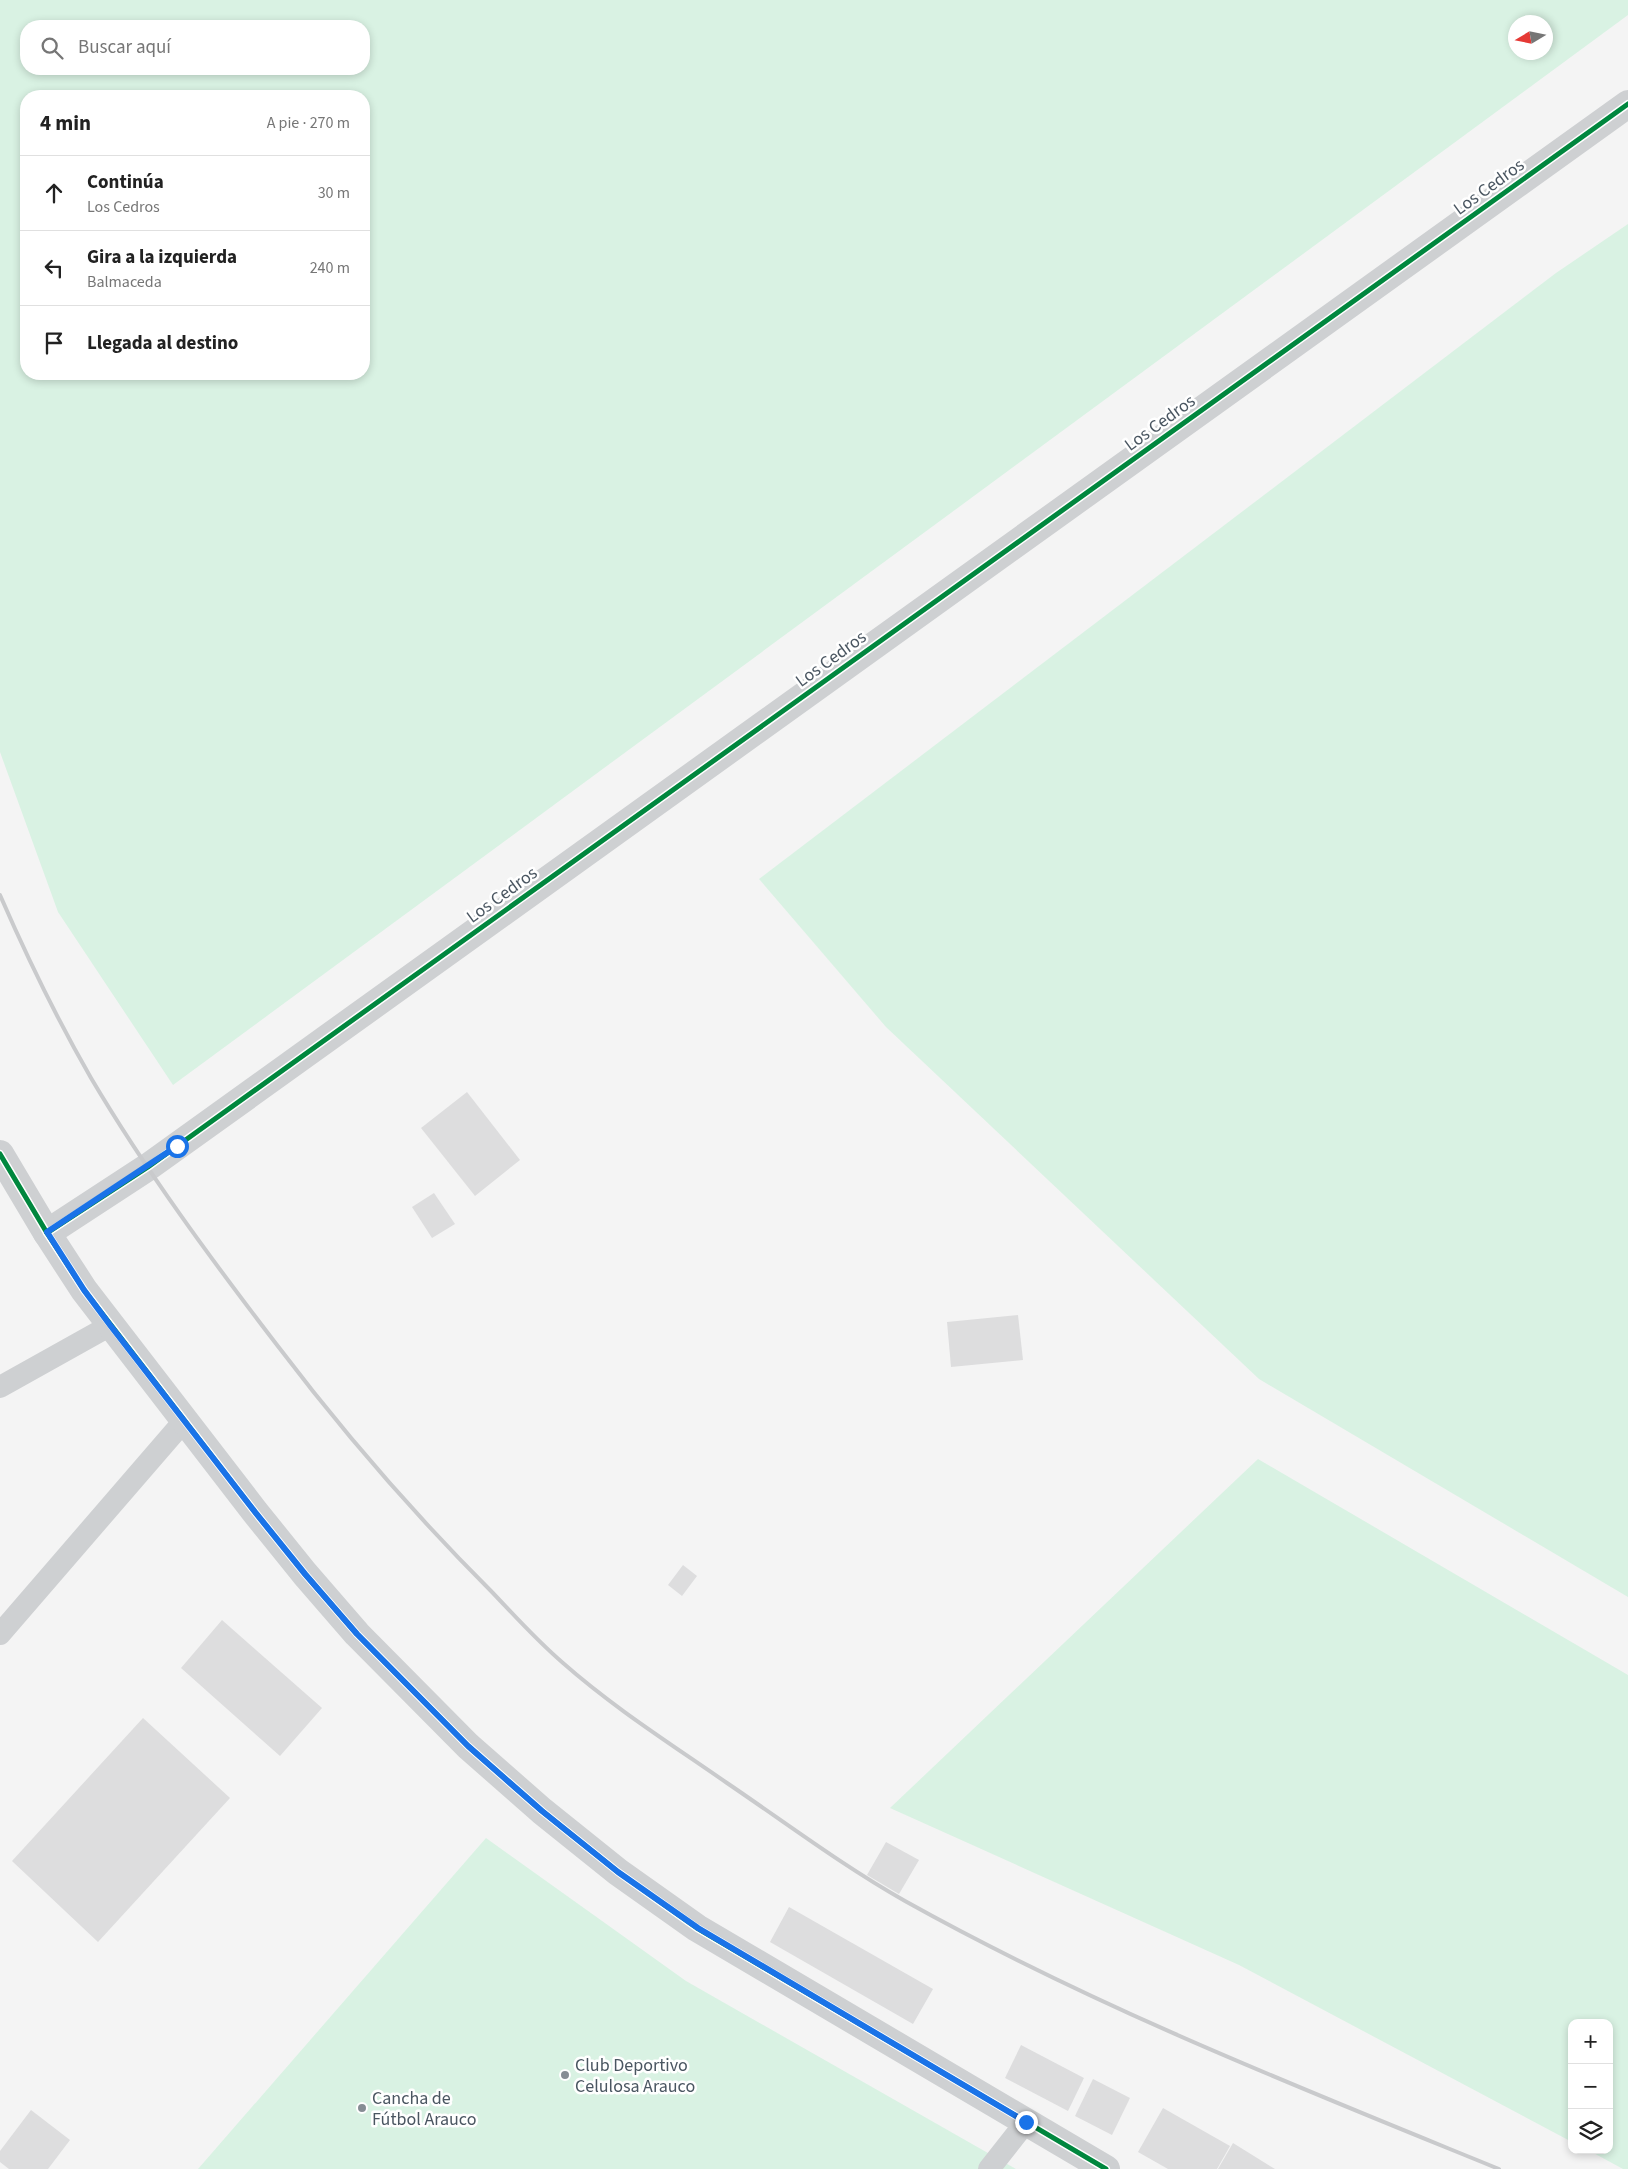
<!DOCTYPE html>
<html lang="es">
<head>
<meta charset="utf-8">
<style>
  :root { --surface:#fff; --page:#f6f6f6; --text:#222; --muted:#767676; --line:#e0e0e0 }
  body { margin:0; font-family:"Source Sans 3",sans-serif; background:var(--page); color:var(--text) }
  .controls { position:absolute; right:15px; bottom:15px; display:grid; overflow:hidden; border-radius:10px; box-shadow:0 2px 8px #0003 }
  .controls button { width:45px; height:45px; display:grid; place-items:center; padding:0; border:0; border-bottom:1px solid var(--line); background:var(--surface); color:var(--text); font:25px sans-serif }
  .compass { position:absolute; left:1508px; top:15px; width:45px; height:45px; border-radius:50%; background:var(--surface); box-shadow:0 2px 8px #0003; rotate:260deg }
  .stop { position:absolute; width:15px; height:15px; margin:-11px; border:4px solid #1a73e8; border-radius:50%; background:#fff }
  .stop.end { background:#1a73e8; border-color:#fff; box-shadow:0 1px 5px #0008 }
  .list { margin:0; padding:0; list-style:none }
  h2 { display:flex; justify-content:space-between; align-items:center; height:65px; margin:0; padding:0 20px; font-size:21px }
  h2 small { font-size:16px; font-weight:400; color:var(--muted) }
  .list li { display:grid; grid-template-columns:32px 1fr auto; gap:15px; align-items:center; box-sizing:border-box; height:75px; padding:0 20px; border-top:1px solid var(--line) }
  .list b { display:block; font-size:19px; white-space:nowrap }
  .list p { margin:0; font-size:16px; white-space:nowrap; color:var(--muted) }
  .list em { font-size:16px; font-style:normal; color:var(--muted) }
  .icon { flex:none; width:28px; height:28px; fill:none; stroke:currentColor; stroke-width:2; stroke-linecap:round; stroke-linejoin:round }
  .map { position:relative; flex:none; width:1628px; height:2169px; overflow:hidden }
  .search { position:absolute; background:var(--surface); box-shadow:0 2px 8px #0003; left:20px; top:20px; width:350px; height:55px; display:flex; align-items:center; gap:12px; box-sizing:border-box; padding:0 18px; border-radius:20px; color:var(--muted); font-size:19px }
  .panel { position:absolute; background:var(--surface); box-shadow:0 2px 8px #0003; left:20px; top:90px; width:350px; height:290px; border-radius:20px }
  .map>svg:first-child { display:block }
  .green { fill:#d9f2e3; fill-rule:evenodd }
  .building { fill:#ddddde }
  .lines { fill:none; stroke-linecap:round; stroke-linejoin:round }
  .service { stroke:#ced0d2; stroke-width:22 }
  .minor { stroke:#ced0d2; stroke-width:28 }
  .tertiary { stroke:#ced0d2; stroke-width:28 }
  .rail { stroke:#c9cacc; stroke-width:4 }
  .cycleway-casing { stroke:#fff; stroke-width:8 }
  .cycleway { stroke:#00873e; stroke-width:5 }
  .route { stroke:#1a73e8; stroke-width:6 }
  .poi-dot { fill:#868d94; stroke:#fff; stroke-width:2 }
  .labels { text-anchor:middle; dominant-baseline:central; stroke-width:5; stroke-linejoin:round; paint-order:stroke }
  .street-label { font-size:18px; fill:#4a5661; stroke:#fff }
  .poi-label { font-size:18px; fill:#4a5661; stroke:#fff; text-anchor:start }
</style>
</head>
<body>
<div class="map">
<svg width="1628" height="2169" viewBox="0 0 1628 2169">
  <rect width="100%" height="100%" fill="#f4f4f4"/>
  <g class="green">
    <path d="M0 0H1628V15L173 1085 58 912 0 752ZM1516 22H1546V52H1516ZM26 26H364V69H26ZM364 96V374H26V96Z"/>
    <polygon points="1628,224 1628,1597 1259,1379 886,1027 759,879 1556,273"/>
    <polygon points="1258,1459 1628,1675 1628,2169 1623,2169 1588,2150 1609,2150 1609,2023 1572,2023 1572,2142 1239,1965 890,1808"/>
    <polygon points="486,1838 686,1981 1016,2169 198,2169"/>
  </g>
  <g class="building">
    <polygon points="467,1092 520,1160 475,1196 421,1128"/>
    <polygon points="434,1193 455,1224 432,1238 412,1207"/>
    <polygon points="1018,1315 1023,1360 951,1367 947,1322"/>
    <polygon points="683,1565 697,1576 682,1596 668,1585"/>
    <polygon points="222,1620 322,1708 280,1756 181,1668"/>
    <polygon points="143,1718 230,1798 98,1942 12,1861"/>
    <polygon points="886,1842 919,1860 899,1894 867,1875"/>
    <polygon points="789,1907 933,1989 913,2024 770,1942"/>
    <polygon points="1021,2045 1084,2078 1068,2111 1005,2078"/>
    <polygon points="1093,2079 1130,2098 1112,2135 1075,2116"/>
    <polygon points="1163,2108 1230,2146 1217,2169 1168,2169 1138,2152"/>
    <polygon points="31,2110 70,2140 48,2169 9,2169 0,2162 0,2151"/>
    <polygon points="1233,2143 1275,2169 1218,2169"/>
  </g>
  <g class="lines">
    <g class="service">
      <polyline points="0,1387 111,1325"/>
      <polyline points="0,1634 184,1421"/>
      <polyline points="989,2169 1026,2122"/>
    </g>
    <polyline class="minor" points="47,1233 148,1167 1628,104"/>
    <polyline class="tertiary" points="0,1154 47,1233 84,1290 255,1512 305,1574 357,1634 468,1746 542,1811 618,1872 697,1928 1106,2169"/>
    <path class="rail" d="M0 895C27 957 57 1019 91 1078 146 1171 211 1259 277 1345 343 1432 414 1514 491 1591 514 1615 537 1641 563 1663 614 1708 671 1744 727 1783 786 1823 843 1866 905 1901 1095 2007 1298 2087 1499 2169"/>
    <defs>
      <g id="cycleway">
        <polyline points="0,1154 47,1233 84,1290 255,1512 305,1574 357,1634 468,1746 542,1811 618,1872 697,1928 1106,2169"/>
        <polyline points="47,1233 148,1167 1628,104"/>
      </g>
    </defs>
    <use href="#cycleway" class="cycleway-casing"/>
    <use href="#cycleway" class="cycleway"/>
  </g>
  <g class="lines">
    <polyline class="route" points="177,1146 47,1232 84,1290 110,1325 255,1512 305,1574 357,1634 468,1746 542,1811 618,1872 698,1928 1026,2122"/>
  </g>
  <g class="poi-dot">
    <circle cx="565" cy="2075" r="5"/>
    <circle cx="362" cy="2108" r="5"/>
  </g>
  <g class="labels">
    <g class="street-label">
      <text transform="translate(1489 187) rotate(-36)">Los Cedros</text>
      <text transform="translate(1160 423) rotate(-36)">Los Cedros</text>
      <text transform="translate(831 659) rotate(-36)">Los Cedros</text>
      <text transform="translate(502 895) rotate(-36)">Los Cedros</text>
    </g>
    <g class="poi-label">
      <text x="575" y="2065">Club Deportivo<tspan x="575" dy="21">Celulosa Arauco</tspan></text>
      <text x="372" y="2098">Cancha de<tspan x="372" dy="21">Fútbol Arauco</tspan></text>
    </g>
  </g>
</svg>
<div class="controls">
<button>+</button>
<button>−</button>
<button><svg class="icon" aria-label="layers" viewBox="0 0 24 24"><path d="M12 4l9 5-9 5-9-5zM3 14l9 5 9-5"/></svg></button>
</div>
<svg class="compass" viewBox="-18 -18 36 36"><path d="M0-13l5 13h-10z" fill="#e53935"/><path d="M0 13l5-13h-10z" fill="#767676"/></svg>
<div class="stop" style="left:177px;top:1146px"></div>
<div class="stop end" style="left:1026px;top:2122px"></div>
<div class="search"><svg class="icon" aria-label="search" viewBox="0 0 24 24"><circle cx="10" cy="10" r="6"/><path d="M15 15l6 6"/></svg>Buscar aquí</div>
<section class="panel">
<h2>4 min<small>A pie · 270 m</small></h2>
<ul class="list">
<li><svg class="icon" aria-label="ahead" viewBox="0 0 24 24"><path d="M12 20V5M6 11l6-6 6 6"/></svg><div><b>Continúa</b><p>Los Cedros</p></div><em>30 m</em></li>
<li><svg class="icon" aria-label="left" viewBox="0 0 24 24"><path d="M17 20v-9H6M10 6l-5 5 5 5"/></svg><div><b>Gira a la izquierda</b><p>Balmaceda</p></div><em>240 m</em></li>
<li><svg class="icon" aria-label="arrive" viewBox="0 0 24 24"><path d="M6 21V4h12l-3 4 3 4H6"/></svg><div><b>Llegada al destino</b></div></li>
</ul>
</section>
</div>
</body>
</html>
